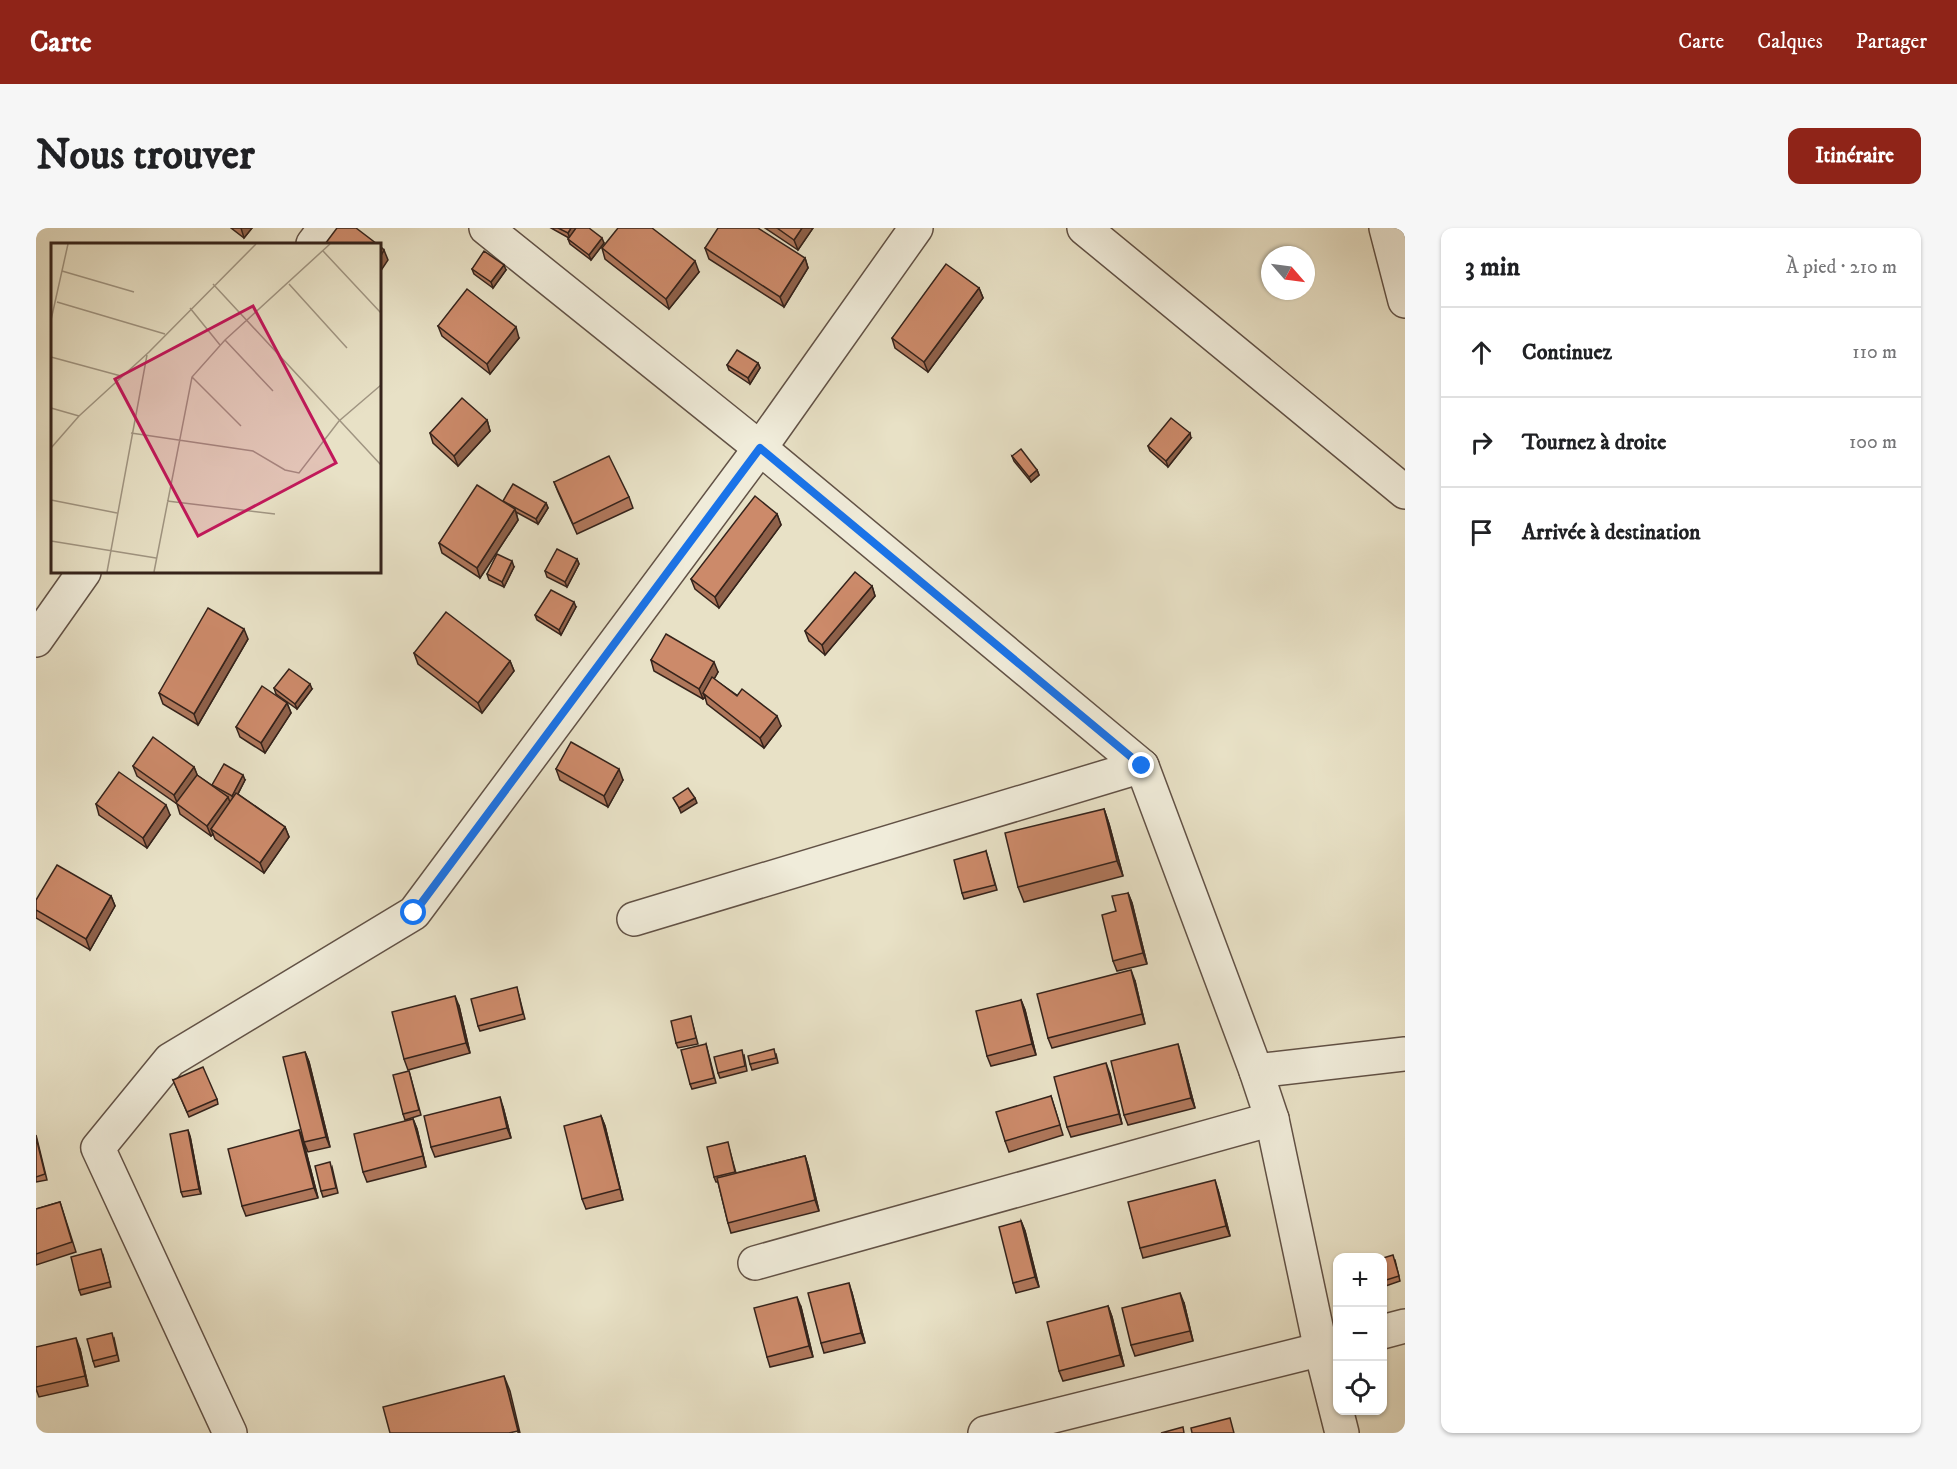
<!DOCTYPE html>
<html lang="fr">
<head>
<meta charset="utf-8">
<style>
  :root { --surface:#fff; --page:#f6f6f6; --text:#202124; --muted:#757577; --line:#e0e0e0; --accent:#8f2418 }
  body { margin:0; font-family:"IM FELL DW Pica",serif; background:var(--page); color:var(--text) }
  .controls { position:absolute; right:18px; bottom:18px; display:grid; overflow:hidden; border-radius:12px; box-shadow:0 2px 4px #0004 }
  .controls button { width:54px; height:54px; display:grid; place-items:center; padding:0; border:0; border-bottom:2px solid var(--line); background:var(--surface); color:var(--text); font:30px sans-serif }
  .compass { position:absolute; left:1225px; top:18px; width:54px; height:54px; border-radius:50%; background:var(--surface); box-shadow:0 2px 4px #0004; rotate:118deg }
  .stop { position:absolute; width:18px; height:18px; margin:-14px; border:4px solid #1a73e8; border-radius:50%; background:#fff }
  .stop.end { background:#1a73e8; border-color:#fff; box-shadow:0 2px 6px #0008 }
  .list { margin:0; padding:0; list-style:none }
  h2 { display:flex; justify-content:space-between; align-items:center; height:78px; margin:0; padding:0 24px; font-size:26px }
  h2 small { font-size:20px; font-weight:400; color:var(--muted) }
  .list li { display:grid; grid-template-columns:39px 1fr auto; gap:18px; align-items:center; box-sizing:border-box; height:90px; padding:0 24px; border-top:2px solid var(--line) }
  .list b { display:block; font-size:22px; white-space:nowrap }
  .list em { font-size:20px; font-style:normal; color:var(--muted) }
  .icon { flex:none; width:33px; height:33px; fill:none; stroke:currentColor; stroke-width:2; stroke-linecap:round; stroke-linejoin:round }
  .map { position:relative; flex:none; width:1369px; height:1205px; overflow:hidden; border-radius:12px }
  header { display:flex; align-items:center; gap:36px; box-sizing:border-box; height:84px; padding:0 30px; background:var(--accent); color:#fff }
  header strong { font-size:28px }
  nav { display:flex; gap:33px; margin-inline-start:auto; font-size:21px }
  .intro { display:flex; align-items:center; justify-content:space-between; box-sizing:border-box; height:144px; padding:0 36px }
  h1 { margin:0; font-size:42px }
  .button { padding:15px 27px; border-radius:12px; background:var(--accent); color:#fff; font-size:21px; font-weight:700 }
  main { display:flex; gap:36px; padding:0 36px }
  aside { flex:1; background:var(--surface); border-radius:12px; box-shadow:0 2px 4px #0004 }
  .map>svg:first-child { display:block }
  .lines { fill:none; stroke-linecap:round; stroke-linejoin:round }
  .minor-casing { stroke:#625246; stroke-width:36 }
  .minor { stroke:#f0ecda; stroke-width:33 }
  .wall { fill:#af775b; stroke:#35231b; stroke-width:1.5 }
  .shaded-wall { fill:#8f614a; stroke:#35231b; stroke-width:1.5 }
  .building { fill:#cc8a6a; stroke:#35231b; stroke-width:1.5 }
  .route { stroke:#1a73e8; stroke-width:8 }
  .inset-road { fill:none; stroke:#a09582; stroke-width:1.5 }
  .view { fill:#c2185b; fill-opacity:0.15; stroke:#c2185b; stroke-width:3 }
  .inset-edge { fill:none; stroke:#35231b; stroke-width:3 }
</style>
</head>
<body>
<header>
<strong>Carte</strong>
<nav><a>Carte</a><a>Calques</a><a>Partager</a></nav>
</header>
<div class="intro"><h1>Nous trouver</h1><a class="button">Itinéraire</a></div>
<main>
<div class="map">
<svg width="1369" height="1205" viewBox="0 0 1369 1205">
  <rect width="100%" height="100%" fill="#e8e1c6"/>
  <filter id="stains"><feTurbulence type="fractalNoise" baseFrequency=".00333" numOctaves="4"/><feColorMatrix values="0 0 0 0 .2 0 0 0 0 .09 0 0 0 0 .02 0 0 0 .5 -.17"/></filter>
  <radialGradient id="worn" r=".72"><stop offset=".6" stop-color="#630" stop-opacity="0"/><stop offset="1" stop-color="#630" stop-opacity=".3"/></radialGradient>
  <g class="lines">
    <defs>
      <g id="minor">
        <polyline points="450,0 724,220 1106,538 1220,843 1236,891 1285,1122 1306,1205"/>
        <polyline points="1048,0 1369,264"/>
        <polyline points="1350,0 1369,73"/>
        <polyline points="277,16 289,0"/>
        <polyline points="0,412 48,344"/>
        <polyline points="598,691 1106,538"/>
        <polyline points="1220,843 1369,826"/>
        <polyline points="719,1035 1236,891"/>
        <polyline points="1346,1104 1369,1098"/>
        <polyline points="194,1205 62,920 134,832 378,685 724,220 880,0"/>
        <polyline points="949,1205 1302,1117"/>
      </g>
    </defs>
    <use href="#minor" class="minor-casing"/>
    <use href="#minor" class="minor"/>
  </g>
  <g class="wall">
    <polygon points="195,0 216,0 208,10"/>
    <polygon points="515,0 540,0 568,15 555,32 534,16 532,11 533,10"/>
    <polygon points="729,0 777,0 762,22"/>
    <polygon points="566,20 663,44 633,81 569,31"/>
    <polygon points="669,20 769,30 772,40 748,79 673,31"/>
    <polygon points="436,41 470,42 457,60 438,46"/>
    <polygon points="943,60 947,70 892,144 859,120 856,110"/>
    <polygon points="1245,63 1256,63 1251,69"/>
    <polygon points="402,98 483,110 454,146 406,108"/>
    <polygon points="722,135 724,140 714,156 693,142 691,137"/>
    <polygon points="451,192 454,203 422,238 397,215 394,205"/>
    <polygon points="1155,210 1132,239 1114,223 1112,218"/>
    <polygon points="976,228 1001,242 1003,247 995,254 978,233"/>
    <polygon points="518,254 593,269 597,280 541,306 522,264"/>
    <polygon points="468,274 510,275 512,280 502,296 480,284 482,292 444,350 406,325 403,315"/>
    <polygon points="741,286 745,297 683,380 659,361 655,351"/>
    <polygon points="541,331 543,336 531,359 511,349 509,343"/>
    <polygon points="478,339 468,359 453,352 451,346"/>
    <polygon points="836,358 839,368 789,427 773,413 769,403"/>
    <polygon points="540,379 525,407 501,392 499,387"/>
    <polygon points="212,411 162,497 127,476 123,465"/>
    <polygon points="378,425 474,433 478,443 446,485 382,436"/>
    <polygon points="615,432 682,444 678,451 745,498 728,520 671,476 669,469 667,471 618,443"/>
    <polygon points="238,460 276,461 261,481 240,466"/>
    <polygon points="251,475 255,485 229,525 204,509 200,499"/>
    <polygon points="97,538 158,539 161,547 177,558 176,557 209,552 202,566 249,599 253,609 228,645 179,611 177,606 175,608 144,586 141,576 101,548"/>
    <polygon points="520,541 587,552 572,579 524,552"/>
    <polygon points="60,576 134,587 111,620 63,587"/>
    <polygon points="1068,581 1073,596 1087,648 988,674 982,659"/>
    <polygon points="950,623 961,662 928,671 926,665"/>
    <polygon points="1092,665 1096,675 1111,736 1081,743 1077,733 1080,683"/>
    <polygon points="75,668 79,678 54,722 0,690 0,672"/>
    <polygon points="1099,753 1109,796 1016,820 1012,810"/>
    <polygon points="482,764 489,791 444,803 442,798"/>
    <polygon points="985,772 989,782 1000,827 955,838 951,828"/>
    <polygon points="423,778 434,825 372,842 368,831"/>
    <polygon points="656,794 662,816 642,820 640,815"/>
    <polygon points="670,816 680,855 656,861 654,856"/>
    <polygon points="269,824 273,834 294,919 272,924 268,914"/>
    <polygon points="740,826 742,835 716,842 714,836"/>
    <polygon points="708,827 711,843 684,850 682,845"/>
    <polygon points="1145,827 1159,880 1092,897 1088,887"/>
    <polygon points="373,843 385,887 369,892 367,886"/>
    <polygon points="1074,846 1086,896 1035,909 1031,899"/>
    <polygon points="137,852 181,871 182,876 153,889"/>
    <polygon points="1015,868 1027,907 973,924 969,913"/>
    <polygon points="467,879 475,910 399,929 395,919"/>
    <polygon points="565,888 569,898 587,972 550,981 546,971"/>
    <polygon points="377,891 381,901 390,939 331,954 327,944"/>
    <polygon points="263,902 267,912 282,970 210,988 206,978"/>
    <polygon points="0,907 11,952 0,954"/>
    <polygon points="154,908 165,966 147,969 145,964"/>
    <polygon points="693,920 700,945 769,928 772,938 783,983 695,1005 692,995 682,954 680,954 678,949"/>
    <polygon points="296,939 302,965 287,969 285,963"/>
    <polygon points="1182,962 1194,1008 1107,1030 1104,1020"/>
    <polygon points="24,974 40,1024 0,1037 0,981"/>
    <polygon points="985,993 989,1003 1003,1059 980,1065 977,1055"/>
    <polygon points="67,1027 75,1059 45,1067 43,1062"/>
    <polygon points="1347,1030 1359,1032 1364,1053 1347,1059"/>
    <polygon points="816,1065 829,1115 788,1125 785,1115"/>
    <polygon points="1148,1075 1157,1113 1099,1128 1095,1117"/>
    <polygon points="1072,1078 1076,1089 1088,1138 1027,1153 1023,1143"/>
    <polygon points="765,1079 777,1129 734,1139 731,1129"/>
    <polygon points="78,1110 83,1133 59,1139 57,1133"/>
    <polygon points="0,1119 44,1121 52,1158 3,1169 0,1161"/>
  </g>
  <g class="shaded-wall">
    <polygon points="205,0 216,0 208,10"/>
    <polygon points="535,0 540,0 534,11 532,5"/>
    <polygon points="766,0 777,0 762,22 758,12"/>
    <polygon points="566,10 568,15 555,32 553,27"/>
    <polygon points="348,22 352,32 344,44 344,29"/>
    <polygon points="769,30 772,40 748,79 744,69"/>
    <polygon points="659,33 663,44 633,81 630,71"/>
    <polygon points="468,37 470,42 457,60 455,54"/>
    <polygon points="1271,40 1273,45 1270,48 1270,41"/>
    <polygon points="943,60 947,70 892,144 888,134"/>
    <polygon points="1249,63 1256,63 1251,69"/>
    <polygon points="480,99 483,110 454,146 451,136"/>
    <polygon points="722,135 724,140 714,156 712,150"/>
    <polygon points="451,192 454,203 422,238 418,228"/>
    <polygon points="1154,205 1155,210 1132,239 1130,233"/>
    <polygon points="1001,242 1003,247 995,254 993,249"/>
    <polygon points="510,275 512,280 502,296 500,291"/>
    <polygon points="479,281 482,292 444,350 441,340"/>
    <polygon points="741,286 745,297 683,380 679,369"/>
    <polygon points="541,331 543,336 531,359 529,354"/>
    <polygon points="476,333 478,339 468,359 466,354"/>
    <polygon points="836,358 839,368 789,427 786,417"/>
    <polygon points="538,374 540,379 525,407 523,402"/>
    <polygon points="208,401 212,411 162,497 158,486"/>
    <polygon points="474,433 478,443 446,485 442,475"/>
    <polygon points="678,434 682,444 669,467 667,465 669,469 667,471 663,461"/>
    <polygon points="274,456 276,461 261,481 259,476"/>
    <polygon points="251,475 255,485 229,525 225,515"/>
    <polygon points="741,488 745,498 728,520 724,510"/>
    <polygon points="158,539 162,549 142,577 138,567"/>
    <polygon points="583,541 587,552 572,579 568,568"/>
    <polygon points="207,547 209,552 198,573 196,568"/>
    <polygon points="192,569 196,579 175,601 177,606 175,608 171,598"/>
    <polygon points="659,570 661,575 645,585 643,580"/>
    <polygon points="130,577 134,587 111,620 107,610"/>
    <polygon points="1068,581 1073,596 1087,648 1081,633"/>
    <polygon points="249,599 253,609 228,645 224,635"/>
    <polygon points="1092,665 1096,675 1111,736 1107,725"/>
    <polygon points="75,668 79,678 54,722 50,711"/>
    <polygon points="1095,742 1099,753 1109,796 1106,786"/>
    <polygon points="419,768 423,778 434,825 430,815"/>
    <polygon points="985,772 989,782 1000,827 996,816"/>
    <polygon points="1142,816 1145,827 1159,880 1155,870"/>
    <polygon points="269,824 273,834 294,919 290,909"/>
    <polygon points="1070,835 1074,846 1086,896 1083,886"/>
    <polygon points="464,869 467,879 475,910 471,900"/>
    <polygon points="565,888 569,898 587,972 584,961"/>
    <polygon points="377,891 381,901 390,939 387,928"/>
    <polygon points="152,902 154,908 165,966 163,961"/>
    <polygon points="263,902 267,912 282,970 278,960"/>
    <polygon points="769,928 772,938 783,983 779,972"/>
    <polygon points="1179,952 1182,962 1194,1008 1190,998"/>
    <polygon points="985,993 989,1003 1003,1059 999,1049"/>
    <polygon points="813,1055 816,1065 829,1115 825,1105"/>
    <polygon points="1144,1065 1148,1075 1157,1113 1154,1103"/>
    <polygon points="761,1069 765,1079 777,1129 773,1118"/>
    <polygon points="1072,1078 1076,1089 1088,1138 1084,1127"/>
    <polygon points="40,1110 44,1121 52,1158 49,1148"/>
    <polygon points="468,1148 474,1163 484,1205 482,1205 482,1203"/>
  </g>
  <g class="building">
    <polygon points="301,0 320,0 341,16 289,16"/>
    <polygon points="522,0 535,0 532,5"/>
    <polygon points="540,0 553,0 566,10 553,27 532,11"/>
    <polygon points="582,0 616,0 659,33 630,71 566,20"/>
    <polygon points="682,0 722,0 769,30 744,69 669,20"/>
    <polygon points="741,0 766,0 758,12"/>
    <polygon points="344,18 348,22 344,29"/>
    <polygon points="448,23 468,37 455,54 436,41"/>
    <polygon points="910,36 943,60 888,134 856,110"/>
    <polygon points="431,61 480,99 451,136 402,98"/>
    <polygon points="701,122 722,135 712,150 691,137"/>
    <polygon points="426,170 451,192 418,228 394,205"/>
    <polygon points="1135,190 1154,205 1130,233 1112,218"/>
    <polygon points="985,221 1001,242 993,249 976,228"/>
    <polygon points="573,228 593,269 537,296 518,254"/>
    <polygon points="477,256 510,275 500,291 467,273"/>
    <polygon points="441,257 479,281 441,340 403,315"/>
    <polygon points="719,268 741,286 679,369 655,351"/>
    <polygon points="521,321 541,331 529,354 509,343"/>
    <polygon points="461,326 476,333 466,354 451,346"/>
    <polygon points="819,344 836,358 786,417 769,403"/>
    <polygon points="515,362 538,374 523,402 499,387"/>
    <polygon points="172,380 208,401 158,486 123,465"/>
    <polygon points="410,384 474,433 442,475 378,425"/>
    <polygon points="630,406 678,434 663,461 615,432"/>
    <polygon points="253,441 274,456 259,476 238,460"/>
    <polygon points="676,449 701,468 706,461 741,488 724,510 667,465"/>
    <polygon points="226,458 251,475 225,515 200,499"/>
    <polygon points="117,509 158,539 138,567 97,538"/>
    <polygon points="535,514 583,541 568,568 520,541"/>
    <polygon points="188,536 207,547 196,568 176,557"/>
    <polygon points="83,544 130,577 107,610 60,576"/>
    <polygon points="161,547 192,569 171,598 140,575"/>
    <polygon points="652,560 659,570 643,580 637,570"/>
    <polygon points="200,565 249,599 224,635 175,601"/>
    <polygon points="1068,581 1081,633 982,659 969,605"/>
    <polygon points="950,623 959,657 926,665 918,632"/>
    <polygon points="21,637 75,668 50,711 0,682 0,672"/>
    <polygon points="1092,665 1107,725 1077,733 1066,687 1080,683 1076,668"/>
    <polygon points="1095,742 1106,786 1012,810 1001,766"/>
    <polygon points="481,759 487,786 442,798 435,771"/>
    <polygon points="419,768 430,815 368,831 356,784"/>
    <polygon points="985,772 996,816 951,828 940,783"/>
    <polygon points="655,788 660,810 640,815 635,793"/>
    <polygon points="670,816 678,850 654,856 645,822"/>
    <polygon points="1142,816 1155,870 1088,887 1075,833"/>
    <polygon points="738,821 740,830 714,836 712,828"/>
    <polygon points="706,822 709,838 682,845 678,829"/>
    <polygon points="269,824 290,909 268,914 247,829"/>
    <polygon points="1070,835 1083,886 1031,899 1018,849"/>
    <polygon points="167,839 181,871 151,884 137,852"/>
    <polygon points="373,843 383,882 367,886 357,847"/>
    <polygon points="1015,868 1024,897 969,913 960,884"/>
    <polygon points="464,869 471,900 395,919 388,888"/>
    <polygon points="565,888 584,961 546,971 528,898"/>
    <polygon points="377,891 387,928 327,944 318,906"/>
    <polygon points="152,902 163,961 145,964 134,906"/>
    <polygon points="263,902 278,960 206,978 192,921"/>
    <polygon points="0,909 9,946 0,949"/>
    <polygon points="692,914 699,944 678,949 671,919"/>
    <polygon points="769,928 779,972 692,995 681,950"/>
    <polygon points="294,934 300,960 285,963 279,938"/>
    <polygon points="1179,952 1190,998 1104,1020 1092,974"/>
    <polygon points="24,974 36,1014 0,1026 0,981"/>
    <polygon points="985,993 999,1049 977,1055 963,999"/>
    <polygon points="65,1021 74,1054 43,1062 35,1029"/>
    <polygon points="1357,1027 1363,1048 1347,1053 1347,1030"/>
    <polygon points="813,1055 825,1105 785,1115 772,1065"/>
    <polygon points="1144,1065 1154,1103 1095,1117 1086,1080"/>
    <polygon points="761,1069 773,1118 731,1129 718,1080"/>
    <polygon points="1072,1078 1084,1127 1023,1143 1011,1094"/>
    <polygon points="76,1105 81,1127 57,1133 51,1111"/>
    <polygon points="40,1110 49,1148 0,1159 0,1119"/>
    <polygon points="468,1148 482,1203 473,1205 354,1205 347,1179"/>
    <polygon points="1194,1190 1198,1205 1156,1205 1155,1200"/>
    <polygon points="1147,1199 1148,1205 1125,1205"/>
  </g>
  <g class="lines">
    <polyline class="route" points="378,685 724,220 1106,538"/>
  </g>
  <g transform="translate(15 15)">
    <rect width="330" height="330" fill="#e8e1c6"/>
    <path class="inset-road" d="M272 8 330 70M11 28 83 49M162 41 330 222M238 41 296 105M6 59 114 91M139 65 169 102M0 77 17 1M174 97 222 148M0 114 70 133M141 134 190 183M0 165 28 173M80 190 202 208 234 227 248 230 288 178 330 142M0 205 28 173 98 109 205 1M0 257 66 270M116 258 224 271M0 298 105 315M56 329 96 112M103 329 141 134 174 97 279 1"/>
    <path class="view" d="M202 63 285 220 147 293 64 136Z"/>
    <rect width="330" height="330" class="inset-edge"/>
  </g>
  <rect width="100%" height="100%" filter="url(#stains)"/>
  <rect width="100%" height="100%" fill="url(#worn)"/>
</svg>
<div class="controls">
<button>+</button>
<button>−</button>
<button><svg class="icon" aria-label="locate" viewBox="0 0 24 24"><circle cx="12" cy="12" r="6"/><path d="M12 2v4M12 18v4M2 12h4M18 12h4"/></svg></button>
</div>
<svg class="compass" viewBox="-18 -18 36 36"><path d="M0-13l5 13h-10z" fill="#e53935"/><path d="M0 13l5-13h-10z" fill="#757577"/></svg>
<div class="stop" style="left:378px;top:685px"></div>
<div class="stop end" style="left:1106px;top:538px"></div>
</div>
<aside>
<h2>3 min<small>À pied · 210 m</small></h2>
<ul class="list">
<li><svg class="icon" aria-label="ahead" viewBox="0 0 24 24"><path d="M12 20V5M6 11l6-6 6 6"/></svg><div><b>Continuez</b></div><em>110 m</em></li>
<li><svg class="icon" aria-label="right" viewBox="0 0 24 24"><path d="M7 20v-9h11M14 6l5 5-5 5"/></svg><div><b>Tournez à droite</b></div><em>100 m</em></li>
<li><svg class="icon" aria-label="arrive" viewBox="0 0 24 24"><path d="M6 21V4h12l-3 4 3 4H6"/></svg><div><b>Arrivée à destination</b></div></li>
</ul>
</aside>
</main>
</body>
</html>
